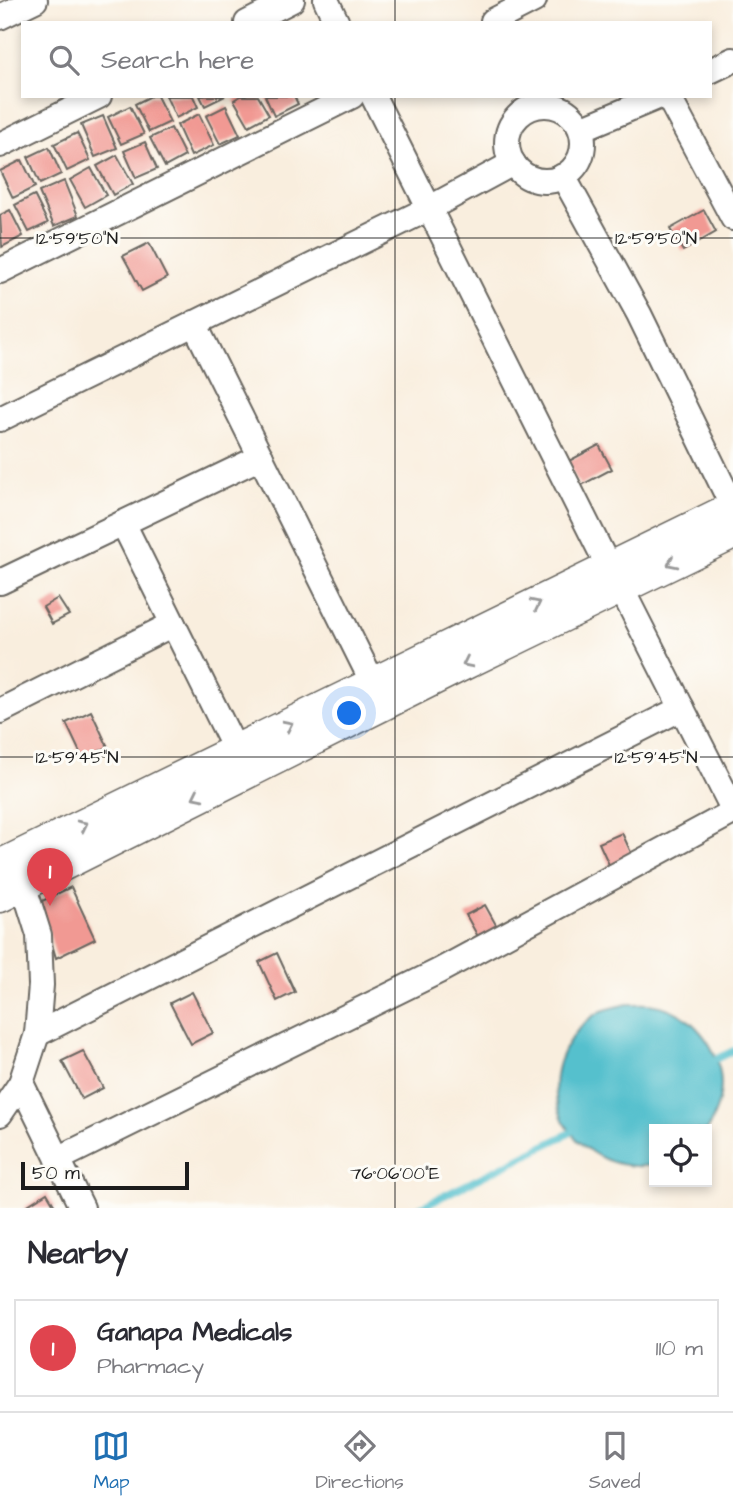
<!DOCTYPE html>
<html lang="en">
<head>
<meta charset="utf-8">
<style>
  :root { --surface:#fff; --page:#f2f2f3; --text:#2b2b33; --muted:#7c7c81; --line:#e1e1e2; --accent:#1f6fb2 }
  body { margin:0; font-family:"Architects Daughter",sans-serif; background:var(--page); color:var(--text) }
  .controls { position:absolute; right:21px; bottom:21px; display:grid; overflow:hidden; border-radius:0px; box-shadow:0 4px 10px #0003 }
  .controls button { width:63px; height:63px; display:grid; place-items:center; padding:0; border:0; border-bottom:2px solid var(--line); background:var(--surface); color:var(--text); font:35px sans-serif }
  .scale { position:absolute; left:21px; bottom:18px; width:168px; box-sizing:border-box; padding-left:7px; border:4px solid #1c1c1c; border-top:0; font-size:19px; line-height:24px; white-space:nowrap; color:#1c1c1c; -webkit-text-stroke:5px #fdfcf7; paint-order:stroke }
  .you { position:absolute; left:350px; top:714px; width:24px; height:24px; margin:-18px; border:5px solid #fff; border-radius:50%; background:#1a73e8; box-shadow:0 0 0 10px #1a73e833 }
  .badge { display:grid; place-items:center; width:46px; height:46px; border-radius:50%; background:var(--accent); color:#fff; font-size:23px; font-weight:700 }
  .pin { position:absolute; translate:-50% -58px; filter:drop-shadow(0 2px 4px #0008) }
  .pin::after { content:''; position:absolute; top:37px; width:24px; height:21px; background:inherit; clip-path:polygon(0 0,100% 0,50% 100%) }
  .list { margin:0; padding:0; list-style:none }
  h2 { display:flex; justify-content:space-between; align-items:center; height:91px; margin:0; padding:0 28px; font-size:30px }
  h2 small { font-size:23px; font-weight:400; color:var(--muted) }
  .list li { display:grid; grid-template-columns:46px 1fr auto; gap:21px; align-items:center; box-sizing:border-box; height:98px; margin:0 14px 14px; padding:0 14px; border:2px solid var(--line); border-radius:0px }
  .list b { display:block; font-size:26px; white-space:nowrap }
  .list p { margin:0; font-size:23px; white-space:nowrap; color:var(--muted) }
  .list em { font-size:23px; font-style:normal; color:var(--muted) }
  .icon { flex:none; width:38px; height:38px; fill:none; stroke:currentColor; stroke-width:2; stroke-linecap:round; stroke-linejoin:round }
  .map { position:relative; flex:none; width:733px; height:1208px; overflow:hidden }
  .search { position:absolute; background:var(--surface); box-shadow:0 4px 10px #0003; left:21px; right:21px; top:21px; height:77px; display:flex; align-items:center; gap:18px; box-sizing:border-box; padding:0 24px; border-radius:0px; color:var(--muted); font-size:26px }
  .sheet { height:203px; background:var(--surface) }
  nav { display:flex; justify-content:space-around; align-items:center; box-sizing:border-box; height:98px; border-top:2px solid var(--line); background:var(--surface); font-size:19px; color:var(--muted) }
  nav a { display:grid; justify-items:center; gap:4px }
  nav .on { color:var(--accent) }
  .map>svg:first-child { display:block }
  .water { fill:#54c0cd; stroke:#386e74; stroke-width:2 }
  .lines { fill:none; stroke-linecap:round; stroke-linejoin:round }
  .stream { stroke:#54c0cd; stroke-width:7 }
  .building { fill:#f19993 }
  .minor-casing { stroke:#696660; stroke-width:28 }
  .tertiary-casing { stroke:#696660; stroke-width:35 }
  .minor { stroke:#fff; stroke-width:24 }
  .tertiary { stroke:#fff; stroke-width:32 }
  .oneway { stroke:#999 }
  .ticks { fill:none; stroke:#1c1c1c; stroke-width:2; stroke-opacity:0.45 }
  .ticks-label { font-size:18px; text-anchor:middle; fill:#1c1c1c; stroke:#fdfcf7; stroke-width:6; stroke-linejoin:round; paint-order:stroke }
</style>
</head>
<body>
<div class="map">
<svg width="733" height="1208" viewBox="0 0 733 1208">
  <rect width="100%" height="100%" fill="#fdfcf7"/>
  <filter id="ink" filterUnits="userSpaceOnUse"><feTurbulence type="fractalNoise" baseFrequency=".0143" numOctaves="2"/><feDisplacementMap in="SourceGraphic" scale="14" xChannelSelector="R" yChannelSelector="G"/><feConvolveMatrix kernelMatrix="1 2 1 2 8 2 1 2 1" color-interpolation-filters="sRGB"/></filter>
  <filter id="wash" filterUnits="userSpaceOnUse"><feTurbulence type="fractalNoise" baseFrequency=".00686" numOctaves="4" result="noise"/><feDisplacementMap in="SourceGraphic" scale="28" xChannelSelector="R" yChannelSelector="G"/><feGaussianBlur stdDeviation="1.57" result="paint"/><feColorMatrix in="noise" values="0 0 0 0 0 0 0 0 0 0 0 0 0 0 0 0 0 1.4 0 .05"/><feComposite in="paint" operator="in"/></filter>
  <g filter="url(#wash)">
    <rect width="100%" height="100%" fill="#f9eede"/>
    <path class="water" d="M628 1004C637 1004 647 1003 655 1005 692 1012 720 1047 721 1084 721 1101 714 1116 707 1131L654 1129V1165C582 1176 528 1103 570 1040 578 1029 589 1017 602 1011 610 1008 620 1006 628 1004Z"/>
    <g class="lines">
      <g class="stream">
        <polyline points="717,1059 733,1051"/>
        <polyline points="419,1208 570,1133"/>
      </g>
    </g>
    <g id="blocks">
      <g class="building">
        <polygon points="151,96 157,96 170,122 149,132 135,104"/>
        <polygon points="166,96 193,96 198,107 176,118"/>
        <polygon points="200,96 225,96 205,106"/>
        <polygon points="240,96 258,96 269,115 249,126 234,100"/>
        <polygon points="265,96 294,96 298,104 274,116"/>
        <polygon points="130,106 144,134 121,144 108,117"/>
        <polygon points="226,106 240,135 220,144 206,116"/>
        <polygon points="199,114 214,145 191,156 177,125"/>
        <polygon points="103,116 117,148 95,157 81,125"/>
        <polygon points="171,128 185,156 165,167 150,138"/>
        <polygon points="77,133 90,160 67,171 54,144"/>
        <polygon points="145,142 157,169 136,178 124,151"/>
        <polygon points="49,147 61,174 40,184 28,157"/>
        <polygon points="117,155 133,184 113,195 97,166"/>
        <polygon points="22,160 35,187 13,198 0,171"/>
        <polygon points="91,168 106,195 85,207 70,180"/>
        <polygon points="64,181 78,216 54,226 39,192"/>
        <polygon points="34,195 48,223 29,232 15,205"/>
        <polygon points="10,210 23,236 2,247 0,215"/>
        <polygon points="704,210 716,232 683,251 670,229"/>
        <polygon points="149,243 167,278 142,291 123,256"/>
        <polygon points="599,445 612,469 580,486 567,462"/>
        <polygon points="58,598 69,615 52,624 43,607"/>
        <polygon points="91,711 108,747 83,759 66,723"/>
        <polygon points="622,833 634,859 611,869 599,843"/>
        <polygon points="71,887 95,939 56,958 40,902"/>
        <polygon points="485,905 500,932 481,942 466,915"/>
        <polygon points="277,953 295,992 277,1001 259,962"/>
        <polygon points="192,992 213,1033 191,1044 170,1003"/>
        <polygon points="83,1051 103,1088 82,1099 62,1061"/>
        <polygon points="47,1193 56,1208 23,1208"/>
      </g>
    </g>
  </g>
  <g filter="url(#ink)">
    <use href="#blocks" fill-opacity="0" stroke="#696660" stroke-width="2"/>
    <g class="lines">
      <defs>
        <g id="minor">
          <polyline points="326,0 337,23"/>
          <polyline points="0,17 35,0"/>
          <polyline points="493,21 534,0"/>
          <polyline points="247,23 292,0"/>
          <polyline points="710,71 733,60"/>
          <polyline points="373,96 609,568"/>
          <polyline points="668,96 733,218"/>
          <circle cx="545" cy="143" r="38"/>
          <polyline points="581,129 660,96"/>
          <polyline points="0,145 99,96"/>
          <polyline points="563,176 639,314 733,507"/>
          <polyline points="0,271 352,96"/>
          <polyline points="194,323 373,683"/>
          <polyline points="0,419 428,209 513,163"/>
          <polyline points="123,523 244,767"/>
          <polyline points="0,582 261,457"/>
          <polyline points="621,588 733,809"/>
          <polyline points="0,711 173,624"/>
          <polyline points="37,1034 682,708"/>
          <polyline points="21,1083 82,1208"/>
          <polyline points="0,1114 21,1083 37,1034 41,985 39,935 23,884"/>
          <polyline points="58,1159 439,971 733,812"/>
        </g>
        <g id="tertiary">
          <polyline points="0,866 733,508"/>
          <polyline points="0,896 457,667 733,533"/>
        </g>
      </defs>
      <use href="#minor" class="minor-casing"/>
      <use href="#tertiary" class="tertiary-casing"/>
      <use href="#minor" class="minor"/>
      <use href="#tertiary" class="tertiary"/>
    </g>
    <defs><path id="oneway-chevron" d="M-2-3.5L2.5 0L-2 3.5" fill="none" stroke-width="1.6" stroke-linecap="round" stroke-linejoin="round" transform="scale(1.75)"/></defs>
    <g class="oneway">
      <use href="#oneway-chevron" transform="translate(672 563) rotate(154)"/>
      <use href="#oneway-chevron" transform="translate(536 604) rotate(-26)"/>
      <use href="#oneway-chevron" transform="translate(467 663) rotate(154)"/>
      <use href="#oneway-chevron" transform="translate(288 725) rotate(-26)"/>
      <use href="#oneway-chevron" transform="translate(197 796) rotate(154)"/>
      <use href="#oneway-chevron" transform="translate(83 825) rotate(-26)"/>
    </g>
  </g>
  <path class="ticks" d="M395 0V23M395 96V1208M0 238H733M0 757H733"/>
  <g class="ticks-label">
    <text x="77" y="244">12°59'50"N</text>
    <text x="656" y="244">12°59'50"N</text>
    <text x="77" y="763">12°59'45"N</text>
    <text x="656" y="763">12°59'45"N</text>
    <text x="395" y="1179">76°06'00"E</text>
  </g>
</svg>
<div class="controls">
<button><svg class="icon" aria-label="locate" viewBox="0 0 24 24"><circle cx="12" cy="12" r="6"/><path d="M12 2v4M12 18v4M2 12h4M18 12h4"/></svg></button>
</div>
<div class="scale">50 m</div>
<div class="you"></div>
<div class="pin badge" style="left:50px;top:906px;background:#e0444e">1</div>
<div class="search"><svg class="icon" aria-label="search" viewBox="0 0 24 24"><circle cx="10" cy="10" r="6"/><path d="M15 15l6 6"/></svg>Search here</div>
</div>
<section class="sheet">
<h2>Nearby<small></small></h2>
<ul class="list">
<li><span class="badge" style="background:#e0444e">1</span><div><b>Ganapa Medicals</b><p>Pharmacy</p></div><em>110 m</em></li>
</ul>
</section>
<nav>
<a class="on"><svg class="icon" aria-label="map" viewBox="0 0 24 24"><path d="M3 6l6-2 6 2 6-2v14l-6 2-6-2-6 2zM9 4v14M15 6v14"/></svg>Map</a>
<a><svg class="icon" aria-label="directions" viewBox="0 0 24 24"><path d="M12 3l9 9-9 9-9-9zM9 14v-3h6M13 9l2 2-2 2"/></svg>Directions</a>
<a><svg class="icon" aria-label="saved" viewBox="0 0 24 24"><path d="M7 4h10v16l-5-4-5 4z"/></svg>Saved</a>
</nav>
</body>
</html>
